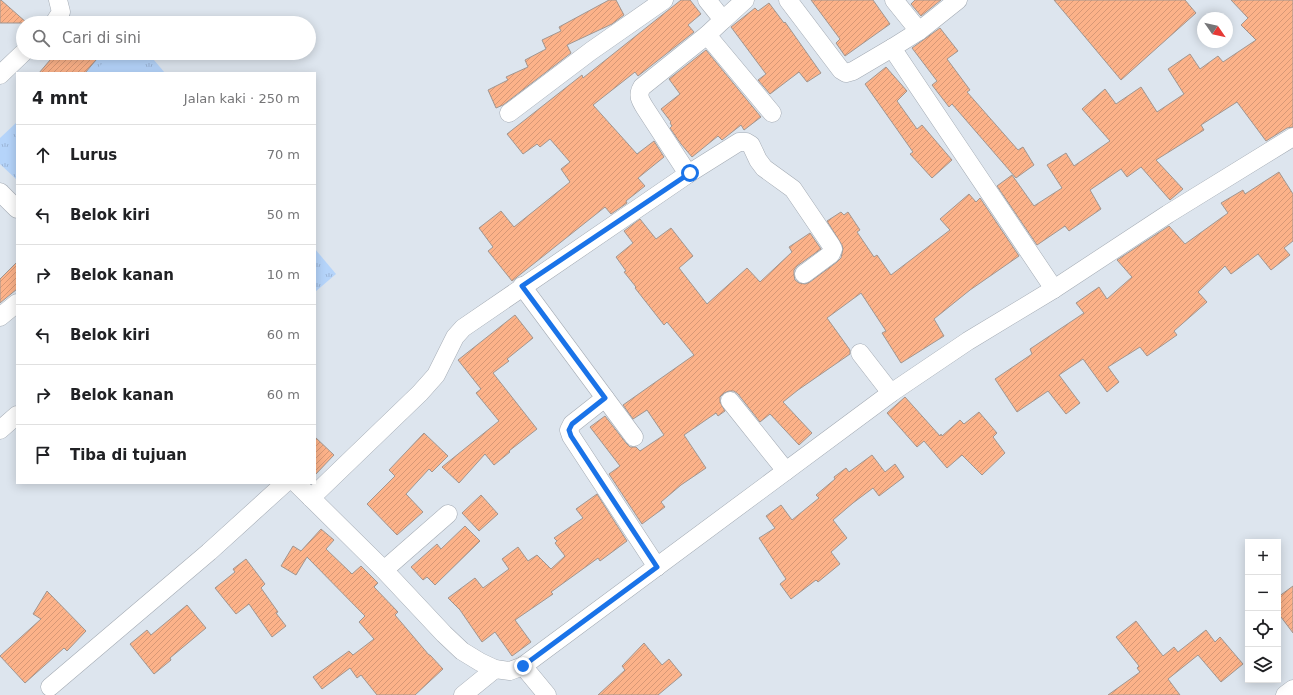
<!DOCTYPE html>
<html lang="id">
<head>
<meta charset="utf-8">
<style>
  :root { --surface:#fff; --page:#f2f2f2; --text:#202124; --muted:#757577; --line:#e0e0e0 }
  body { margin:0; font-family:"DejaVu Sans",sans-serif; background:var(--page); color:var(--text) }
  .controls { position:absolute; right:12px; bottom:12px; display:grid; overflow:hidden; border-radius:0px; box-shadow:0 2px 10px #0003 }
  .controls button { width:36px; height:36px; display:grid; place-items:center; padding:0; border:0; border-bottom:1px solid var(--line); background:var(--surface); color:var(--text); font:20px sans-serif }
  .compass { position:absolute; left:1197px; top:12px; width:36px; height:36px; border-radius:50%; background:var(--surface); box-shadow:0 2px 10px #0003; rotate:124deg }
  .stop { position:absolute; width:12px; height:12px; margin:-9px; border:3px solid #1a73e8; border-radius:50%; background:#fff }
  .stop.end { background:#1a73e8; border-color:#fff; box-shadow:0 1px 4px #0008 }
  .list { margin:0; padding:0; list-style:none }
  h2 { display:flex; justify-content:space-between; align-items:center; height:52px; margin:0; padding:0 16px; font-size:17px }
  h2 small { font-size:13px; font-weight:400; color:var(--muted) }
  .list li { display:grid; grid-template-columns:26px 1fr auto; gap:12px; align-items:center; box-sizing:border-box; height:60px; padding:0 16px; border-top:1px solid var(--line) }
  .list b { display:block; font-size:15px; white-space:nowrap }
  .list em { font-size:13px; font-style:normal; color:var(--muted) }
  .icon { flex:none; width:22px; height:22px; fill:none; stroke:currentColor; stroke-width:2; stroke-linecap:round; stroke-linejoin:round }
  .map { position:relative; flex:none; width:1293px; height:695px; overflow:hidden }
  .search { position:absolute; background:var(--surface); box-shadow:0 2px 10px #0003; left:16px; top:16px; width:300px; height:44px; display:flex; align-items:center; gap:10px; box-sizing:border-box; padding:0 14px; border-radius:22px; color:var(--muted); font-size:15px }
  .panel { position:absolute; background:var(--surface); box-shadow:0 2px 10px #0003; left:16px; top:72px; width:300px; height:412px; border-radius:0px }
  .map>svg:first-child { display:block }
  .grass { fill:url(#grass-tufts) }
  .pitch { fill:#b5d4fa }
  .building { fill:url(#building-hatch); stroke:#a19690 }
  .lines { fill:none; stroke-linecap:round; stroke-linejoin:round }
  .minor-casing { stroke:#a4abb4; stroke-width:19 }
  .minor { stroke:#fff; stroke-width:18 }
  .route { stroke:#1a73e8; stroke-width:5 }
</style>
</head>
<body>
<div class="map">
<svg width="1293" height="695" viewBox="0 0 1293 695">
  <defs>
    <pattern id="grass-tufts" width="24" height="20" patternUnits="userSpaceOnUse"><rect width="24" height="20" fill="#b5d4fa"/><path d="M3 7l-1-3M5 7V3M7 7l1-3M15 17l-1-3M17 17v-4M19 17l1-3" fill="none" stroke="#9bb5d6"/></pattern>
    <pattern id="building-hatch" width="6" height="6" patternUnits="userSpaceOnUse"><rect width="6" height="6" fill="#fcb289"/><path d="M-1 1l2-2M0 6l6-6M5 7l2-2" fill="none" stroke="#d79876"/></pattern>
  </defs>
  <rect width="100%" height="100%" fill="#dde5ee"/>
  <g class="grass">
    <polygon points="90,53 148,53 165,73 69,73"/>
    <polygon points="17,122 17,180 0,164 0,138"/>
    <polygon points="315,249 336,274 315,292"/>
  </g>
  <g class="pitch">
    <polygon points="114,53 129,53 146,73 92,73"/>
    <polygon points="17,142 17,167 4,154"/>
  </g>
  <g class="building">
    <polygon points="0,0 1,0 27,23 0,23"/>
    <polygon points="609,0 616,0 624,15 612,24 567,45 571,53 503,105 496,108 488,90 508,80 506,77 528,67 525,60 546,49 542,40 561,31 559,27"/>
    <polygon points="681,0 690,0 701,14 688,25 694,32 638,76 635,72 593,105 637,154 654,141 664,157 638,178 645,186 626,201 627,203 611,214 605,207 512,281 488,251 493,247 479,228 501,211 514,227 570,182 561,169 570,162 550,139 540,147 537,144 523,154 507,134 582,75 583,78"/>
    <polygon points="811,0 873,0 890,24 845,56 836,43 840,39"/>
    <polygon points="915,0 941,0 921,16 911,4"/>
    <polygon points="1054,0 1185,0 1196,13 1121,80"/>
    <polygon points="1231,0 1293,0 1293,127 1287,128 1266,141 1237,102 1201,125 1204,130 1156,160 1183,189 1170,200 1141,167 1127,177 1121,169 1090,190 1101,209 1069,231 1065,226 1037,245 997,186 1012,175 1034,206 1062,188 1047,165 1066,153 1074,166 1110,141 1082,109 1105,89 1116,104 1141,87 1157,112 1184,94 1168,69 1190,54 1200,69 1218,56 1223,62 1256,40 1241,25 1248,18"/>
    <polygon points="769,3 784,23 785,22 821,73 807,82 799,72 770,94 758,80 766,74 731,27 755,8 758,11"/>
    <polygon points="940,28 958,51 947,59 970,90 967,92 1018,150 1023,147 1034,165 1016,178 952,104 949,107 932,85 937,81 912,48"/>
    <polygon points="706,50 761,117 744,130 741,125 722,140 718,136 692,157 681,144 670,128 672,126 670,123 671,122 661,109 680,94 669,79"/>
    <polygon points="56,53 102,53 85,73 39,73"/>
    <polygon points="886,67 907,91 897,101 917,129 922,125 952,160 932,178 910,154 913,152 865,84"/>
    <polygon points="1279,172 1293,194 1293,241 1284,248 1290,255 1271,270 1258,254 1231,274 1225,266 1198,292 1207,302 1174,331 1177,335 1147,356 1140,347 1108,367 1119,382 1107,392 1083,359 1059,375 1080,403 1066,414 1048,391 1017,412 995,379 1032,354 1030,349 1084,313 1076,303 1099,287 1107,299 1132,277 1117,260 1169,226 1185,244 1228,213 1221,203 1243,190 1245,194"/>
    <polygon points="969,194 976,202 980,198 1019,256 970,290 934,319 944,336 901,363 882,333 886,331 861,293 827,318 850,350 850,354 798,390 783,402 812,433 799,445 770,414 760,422 738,394 734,391 729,391 724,393 720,397 720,402 725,411 718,416 716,413 684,435 706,468 681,485 661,502 665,507 642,524 609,474 620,466 590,427 605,416 626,443 630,447 636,447 640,451 664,435 647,410 633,419 623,405 694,355 667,322 664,325 635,288 636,287 624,272 626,271 616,257 633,243 624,231 640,219 656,239 671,228 693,256 679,268 707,304 747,268 760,282 792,252 789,247 810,233 821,249 797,266 794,270 794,275 795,280 799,283 805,284 810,282 837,262 841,258 843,249 842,245 827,221 841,212 844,215 848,212 860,230 857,232 874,257 877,255 891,275 950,230 940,219"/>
    <polygon points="17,262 17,289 0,303 0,279"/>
    <polygon points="515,315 533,338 507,359 509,361 493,373 537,429 509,451 510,452 494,465 485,454 459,483 442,467 499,421 476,393 481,389 458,360"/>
    <polygon points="905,397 940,436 941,434 942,436 960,420 964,424 979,412 997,433 993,437 1005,453 982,475 962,455 947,468 924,441 917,447 887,413"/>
    <polygon points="424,433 448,456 432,472 429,469 406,494 423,512 397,535 367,504 395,476 389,470"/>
    <polygon points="315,437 334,455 315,475"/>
    <polygon points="872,455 885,472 895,464 904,477 879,496 873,488 853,503 833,520 847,538 831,552 840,564 818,582 816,580 791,599 780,584 786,579 759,538 775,528 766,516 781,505 792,520 819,498 816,495 835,479 834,477 846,468 849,472"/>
    <polygon points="597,494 627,541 600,561 598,558 551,592 553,594 515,620 531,642 512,656 495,632 482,642 460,610 448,598 475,578 483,588 509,569 502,559 518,547 528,561 537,555 551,569 565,556 555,543 557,541 554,538 583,518 576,509"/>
    <polygon points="481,495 498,514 479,531 462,513"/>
    <polygon points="465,526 480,541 435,585 427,577 423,580 411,567 437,544 441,549"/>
    <polygon points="321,529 334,540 326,549 352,574 361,566 378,583 374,587 398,612 395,615 429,655 430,655 443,669 415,695 377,695 361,675 357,678 350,668 322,689 313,677 349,651 353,655 374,639 359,622 365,616 307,557 296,575 281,566 293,546 301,551"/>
    <polygon points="246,559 265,584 261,588 278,612 276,613 286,626 272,637 249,604 236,614 215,588 235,572 233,569"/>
    <polygon points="1293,586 1293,633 1278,613 1278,597"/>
    <polygon points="47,591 86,631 67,651 64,648 25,683 0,656 41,619 33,614"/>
    <polygon points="187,605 206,628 170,658 171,660 154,674 130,644 147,630 151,635"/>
    <polygon points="1136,621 1163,656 1174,647 1178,652 1206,630 1215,642 1220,637 1243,664 1221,682 1198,655 1168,679 1180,695 1108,695 1140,672 1137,668 1139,666 1116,637"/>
    <polygon points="644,643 662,665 669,659 682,675 658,695 598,695 625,670 622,666"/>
  </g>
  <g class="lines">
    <defs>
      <g id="minor">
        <polyline points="707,0 723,20 707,35 772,113"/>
        <polyline points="788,0 841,70 846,73 853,71 892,48"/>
        <polyline points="894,0 919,31"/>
        <polyline points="958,0 919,31 892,48 1054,289"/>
        <polyline points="723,20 745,0"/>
        <polyline points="54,23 61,12 58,0"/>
        <polyline points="0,75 23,53"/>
        <polyline points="509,113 591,51 664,0"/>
        <path d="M688 174 645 108C640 100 637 95 642 87L707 35"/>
        <polyline points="0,192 17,209"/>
        <polyline points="522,286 605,398 572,424 569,430 571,436 657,567"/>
        <polyline points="0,317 17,303"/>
        <polyline points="860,353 891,393"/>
        <polyline points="605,398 634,437"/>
        <polyline points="730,401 786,471"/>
        <polyline points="0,430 17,415"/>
        <polyline points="296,483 384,570 444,634 462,651 480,662 495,669 510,671 523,666 891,393 968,341 1054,289 1168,214 1293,137"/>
        <polyline points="311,498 420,393 436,375 455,337 463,328 688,174 739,142 746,142 751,145 758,160 764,168 793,189 831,245 833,249 831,254 804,274"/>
        <polyline points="384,570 448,514"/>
        <polyline points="523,666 547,695"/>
        <polyline points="50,687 209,552 285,483"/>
        <polyline points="463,695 495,669"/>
        <polyline points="1285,695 1293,689"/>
      </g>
    </defs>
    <use href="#minor" class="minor-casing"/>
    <use href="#minor" class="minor"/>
  </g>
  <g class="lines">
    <polyline class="route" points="523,666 657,567 571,436 569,430 572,424 605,398 522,286 690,173"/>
  </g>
</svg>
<div class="controls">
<button>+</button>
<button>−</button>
<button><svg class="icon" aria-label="locate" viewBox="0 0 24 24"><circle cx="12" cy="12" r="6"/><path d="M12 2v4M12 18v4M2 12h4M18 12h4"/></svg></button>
<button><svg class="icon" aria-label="layers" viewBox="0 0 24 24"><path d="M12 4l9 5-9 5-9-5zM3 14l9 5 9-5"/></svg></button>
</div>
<svg class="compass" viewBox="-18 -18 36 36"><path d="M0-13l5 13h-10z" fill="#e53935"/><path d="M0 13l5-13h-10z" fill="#757577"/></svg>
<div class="stop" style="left:690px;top:173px"></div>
<div class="stop end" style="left:523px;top:666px"></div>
<div class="search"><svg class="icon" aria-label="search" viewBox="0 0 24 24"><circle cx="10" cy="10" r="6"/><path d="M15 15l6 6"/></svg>Cari di sini</div>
<section class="panel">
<h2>4 mnt<small>Jalan kaki · 250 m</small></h2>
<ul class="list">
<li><svg class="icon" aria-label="ahead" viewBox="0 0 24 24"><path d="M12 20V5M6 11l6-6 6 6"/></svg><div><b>Lurus</b></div><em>70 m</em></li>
<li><svg class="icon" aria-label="left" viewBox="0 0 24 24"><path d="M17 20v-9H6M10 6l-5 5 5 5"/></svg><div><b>Belok kiri</b></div><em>50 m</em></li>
<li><svg class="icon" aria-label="right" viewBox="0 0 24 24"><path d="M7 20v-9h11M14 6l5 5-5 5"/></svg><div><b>Belok kanan</b></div><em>10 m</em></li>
<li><svg class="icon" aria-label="left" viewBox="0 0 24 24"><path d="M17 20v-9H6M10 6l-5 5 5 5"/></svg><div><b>Belok kiri</b></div><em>60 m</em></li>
<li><svg class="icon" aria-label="right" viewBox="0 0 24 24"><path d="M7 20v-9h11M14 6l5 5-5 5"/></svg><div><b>Belok kanan</b></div><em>60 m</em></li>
<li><svg class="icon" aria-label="arrive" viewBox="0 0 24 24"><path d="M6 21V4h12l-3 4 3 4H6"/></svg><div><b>Tiba di tujuan</b></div></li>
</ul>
</section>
</div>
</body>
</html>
